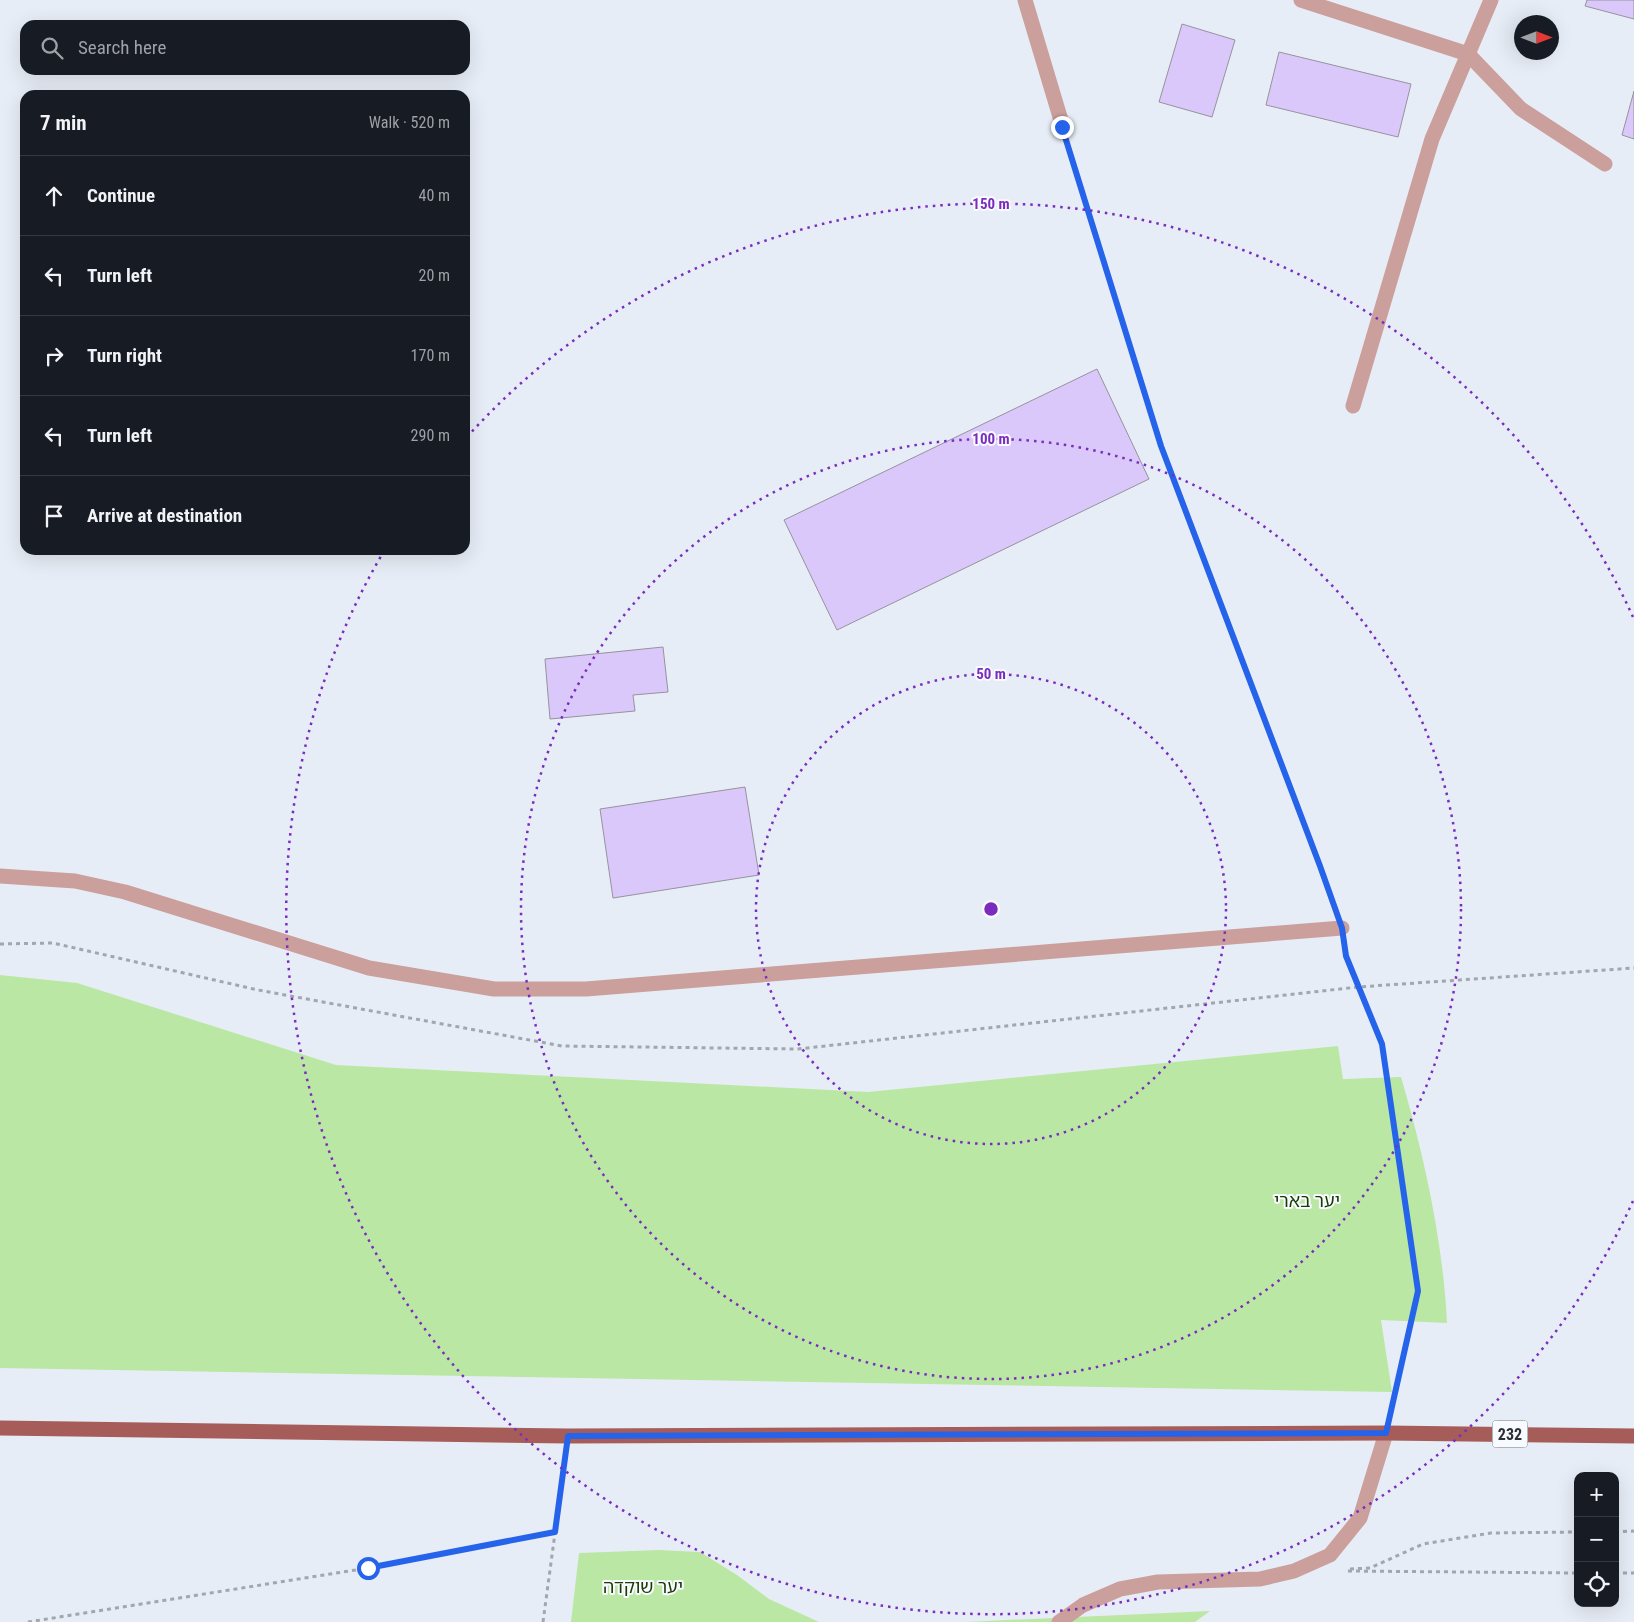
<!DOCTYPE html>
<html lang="en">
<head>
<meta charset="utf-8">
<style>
  :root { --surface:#171b24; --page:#20242c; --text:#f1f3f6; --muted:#9ea1a6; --line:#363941 }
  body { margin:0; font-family:"Roboto Condensed","Noto Sans Hebrew",sans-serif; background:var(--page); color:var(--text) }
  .controls { position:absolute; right:15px; bottom:15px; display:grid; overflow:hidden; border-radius:10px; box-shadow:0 5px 20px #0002 }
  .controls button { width:45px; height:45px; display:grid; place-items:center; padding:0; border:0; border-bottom:1px solid var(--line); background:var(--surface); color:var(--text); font:25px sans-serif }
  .compass { position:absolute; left:1514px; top:15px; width:45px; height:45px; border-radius:50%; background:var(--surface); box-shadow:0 5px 20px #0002; rotate:90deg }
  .stop { position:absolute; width:15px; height:15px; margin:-11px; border:4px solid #2563eb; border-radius:50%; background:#fff }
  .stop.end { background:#2563eb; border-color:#fff; box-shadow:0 1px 5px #0008 }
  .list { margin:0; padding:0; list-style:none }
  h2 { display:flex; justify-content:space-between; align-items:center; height:65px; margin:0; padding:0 20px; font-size:21px }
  h2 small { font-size:16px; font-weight:400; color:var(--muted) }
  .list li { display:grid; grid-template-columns:32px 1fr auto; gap:15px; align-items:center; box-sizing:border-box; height:80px; padding:0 20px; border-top:1px solid var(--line) }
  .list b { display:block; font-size:19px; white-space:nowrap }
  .list em { font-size:16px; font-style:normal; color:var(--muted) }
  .icon { flex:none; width:28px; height:28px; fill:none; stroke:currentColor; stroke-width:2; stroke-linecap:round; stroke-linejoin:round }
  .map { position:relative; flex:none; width:1634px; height:1622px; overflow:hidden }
  .search { position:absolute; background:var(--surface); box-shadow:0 5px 20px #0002; left:20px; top:20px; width:450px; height:55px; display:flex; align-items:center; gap:12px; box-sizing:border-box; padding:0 18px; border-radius:15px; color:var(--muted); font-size:19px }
  .panel { position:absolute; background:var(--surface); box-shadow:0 5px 20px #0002; left:20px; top:90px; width:450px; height:465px; border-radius:15px }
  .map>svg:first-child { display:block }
  .green { fill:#bbe7a4 }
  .building { fill:#d9c8f9; stroke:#96939d }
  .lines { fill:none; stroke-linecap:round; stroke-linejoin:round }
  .path { stroke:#a2a6ae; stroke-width:3; stroke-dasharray:4 4; stroke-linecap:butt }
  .minor { stroke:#ca9f9c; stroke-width:15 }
  .major { stroke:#a65d59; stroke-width:15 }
  .route { stroke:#2563eb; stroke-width:6 }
  .ring { fill:none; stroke:#7b2cbf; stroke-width:2.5; stroke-dasharray:2.5 5 }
  .labels { text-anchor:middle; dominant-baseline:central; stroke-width:4; stroke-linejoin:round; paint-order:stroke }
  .shield { fill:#f7fafe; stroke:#6a6c70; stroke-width:1 }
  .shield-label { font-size:16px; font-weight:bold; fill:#2d2f33 }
  .park-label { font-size:18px; fill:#1b3903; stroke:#f7fafe }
  .centre { fill:#7b2cbf; stroke:#f7fafe; stroke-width:2.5 }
  .ring-label { font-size:15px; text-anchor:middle; font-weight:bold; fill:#7b2cbf; stroke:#f7fafe; stroke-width:4; stroke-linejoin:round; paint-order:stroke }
</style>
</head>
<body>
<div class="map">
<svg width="1634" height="1622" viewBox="0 0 1634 1622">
  <rect width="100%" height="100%" fill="#e7edf6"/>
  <g class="green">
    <path d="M0 975 77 983 336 1065 868 1092 1338 1046 1343 1079 1401 1077C1424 1155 1443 1241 1447 1323L1381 1320 1392 1392 0 1368Z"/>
    <polygon points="659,1550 700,1552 737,1575 769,1599 819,1622 571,1622 579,1553"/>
    <polygon points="1210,1611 1195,1622 965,1622"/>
  </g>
  <g class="building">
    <polygon points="1587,0 1634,0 1634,19 1585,6"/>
    <polygon points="1182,24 1235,40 1212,117 1159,102"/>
    <polygon points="1279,52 1411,84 1398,137 1266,105"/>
    <polygon points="1634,91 1634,139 1622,135"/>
    <polygon points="1097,369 1149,479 837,630 784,520"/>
    <polygon points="663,647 668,692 633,695 635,711 550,719 545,659"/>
    <polygon points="745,787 759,875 613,898 600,809"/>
  </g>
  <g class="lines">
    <g class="path">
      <polyline points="1069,149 1161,446 1334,905"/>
      <polyline points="0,944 53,943 258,990 562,1046 798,1049 1358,987 1634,968"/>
      <polyline points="1345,952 1382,1044 1418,1291 1391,1410"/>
      <polyline points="1615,1532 1634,1531"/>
      <polyline points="1350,1569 1370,1568 1423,1544 1491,1533 1578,1532"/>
      <polyline points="1348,1571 1578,1573"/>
      <polyline points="1615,1573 1634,1573"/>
      <polyline points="28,1622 368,1568 555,1532"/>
      <polyline points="543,1622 565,1459"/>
    </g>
    <g class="minor">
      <polyline points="1025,0 1063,127"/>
      <polyline points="1301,0 1468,54 1521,109 1605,164"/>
      <polyline points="1353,406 1432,139 1491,0"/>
      <polyline points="0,876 75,881 125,892 369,968 494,989 586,989 1342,928"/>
      <polyline points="1059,1622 1083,1605 1120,1589 1158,1582 1260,1579 1294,1571 1330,1555 1360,1518 1386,1433"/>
    </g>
    <polyline class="major" points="0,1428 568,1436 1386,1433 1634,1436"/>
  </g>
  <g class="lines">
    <polyline class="route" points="368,1568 555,1532 568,1436 1386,1433 1418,1291 1382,1044 1346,956 1342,928 1320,866 1161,446 1062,127"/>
  </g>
  <g class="ring">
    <circle cx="991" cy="909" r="235"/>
    <circle cx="991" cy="909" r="470"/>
    <path d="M1633 1201A705 705 0 1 1 384 551M467 437A705 705 0 0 1 1633 617"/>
  </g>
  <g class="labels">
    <rect class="shield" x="1492.5" y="1420.5" width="35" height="27" rx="4"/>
    <g class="shield-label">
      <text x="1510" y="1434">232</text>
    </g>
    <g class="park-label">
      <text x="1307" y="1200">יער בארי</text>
      <text x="643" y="1586">יער שוקדה</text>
    </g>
  </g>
  <circle cx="991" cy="909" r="8" class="centre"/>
  <g class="ring-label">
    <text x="991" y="209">150 m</text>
    <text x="991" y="444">100 m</text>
    <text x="991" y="679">50 m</text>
  </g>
</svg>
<div class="controls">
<button>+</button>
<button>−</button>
<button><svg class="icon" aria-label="locate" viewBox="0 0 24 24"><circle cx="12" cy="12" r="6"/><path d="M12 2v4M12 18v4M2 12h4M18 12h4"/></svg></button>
</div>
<svg class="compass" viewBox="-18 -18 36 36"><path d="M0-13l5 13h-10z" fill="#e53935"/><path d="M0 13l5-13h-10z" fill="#9ea1a6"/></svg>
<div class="stop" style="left:368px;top:1568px"></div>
<div class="stop end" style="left:1062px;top:127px"></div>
<div class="search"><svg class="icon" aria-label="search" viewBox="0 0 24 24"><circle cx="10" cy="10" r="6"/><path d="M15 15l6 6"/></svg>Search here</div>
<section class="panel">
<h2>7 min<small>Walk · 520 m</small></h2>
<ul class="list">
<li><svg class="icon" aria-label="ahead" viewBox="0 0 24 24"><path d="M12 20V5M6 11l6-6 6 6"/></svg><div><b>Continue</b></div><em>40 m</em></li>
<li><svg class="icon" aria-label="left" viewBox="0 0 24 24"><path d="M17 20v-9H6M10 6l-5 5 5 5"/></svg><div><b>Turn left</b></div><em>20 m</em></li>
<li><svg class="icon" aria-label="right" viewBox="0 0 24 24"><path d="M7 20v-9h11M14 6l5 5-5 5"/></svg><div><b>Turn right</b></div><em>170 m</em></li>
<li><svg class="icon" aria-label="left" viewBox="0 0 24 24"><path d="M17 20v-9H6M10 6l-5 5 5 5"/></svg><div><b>Turn left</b></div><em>290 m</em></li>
<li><svg class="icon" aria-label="arrive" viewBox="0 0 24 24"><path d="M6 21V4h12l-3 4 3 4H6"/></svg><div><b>Arrive at destination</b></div></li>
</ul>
</section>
</div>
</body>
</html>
